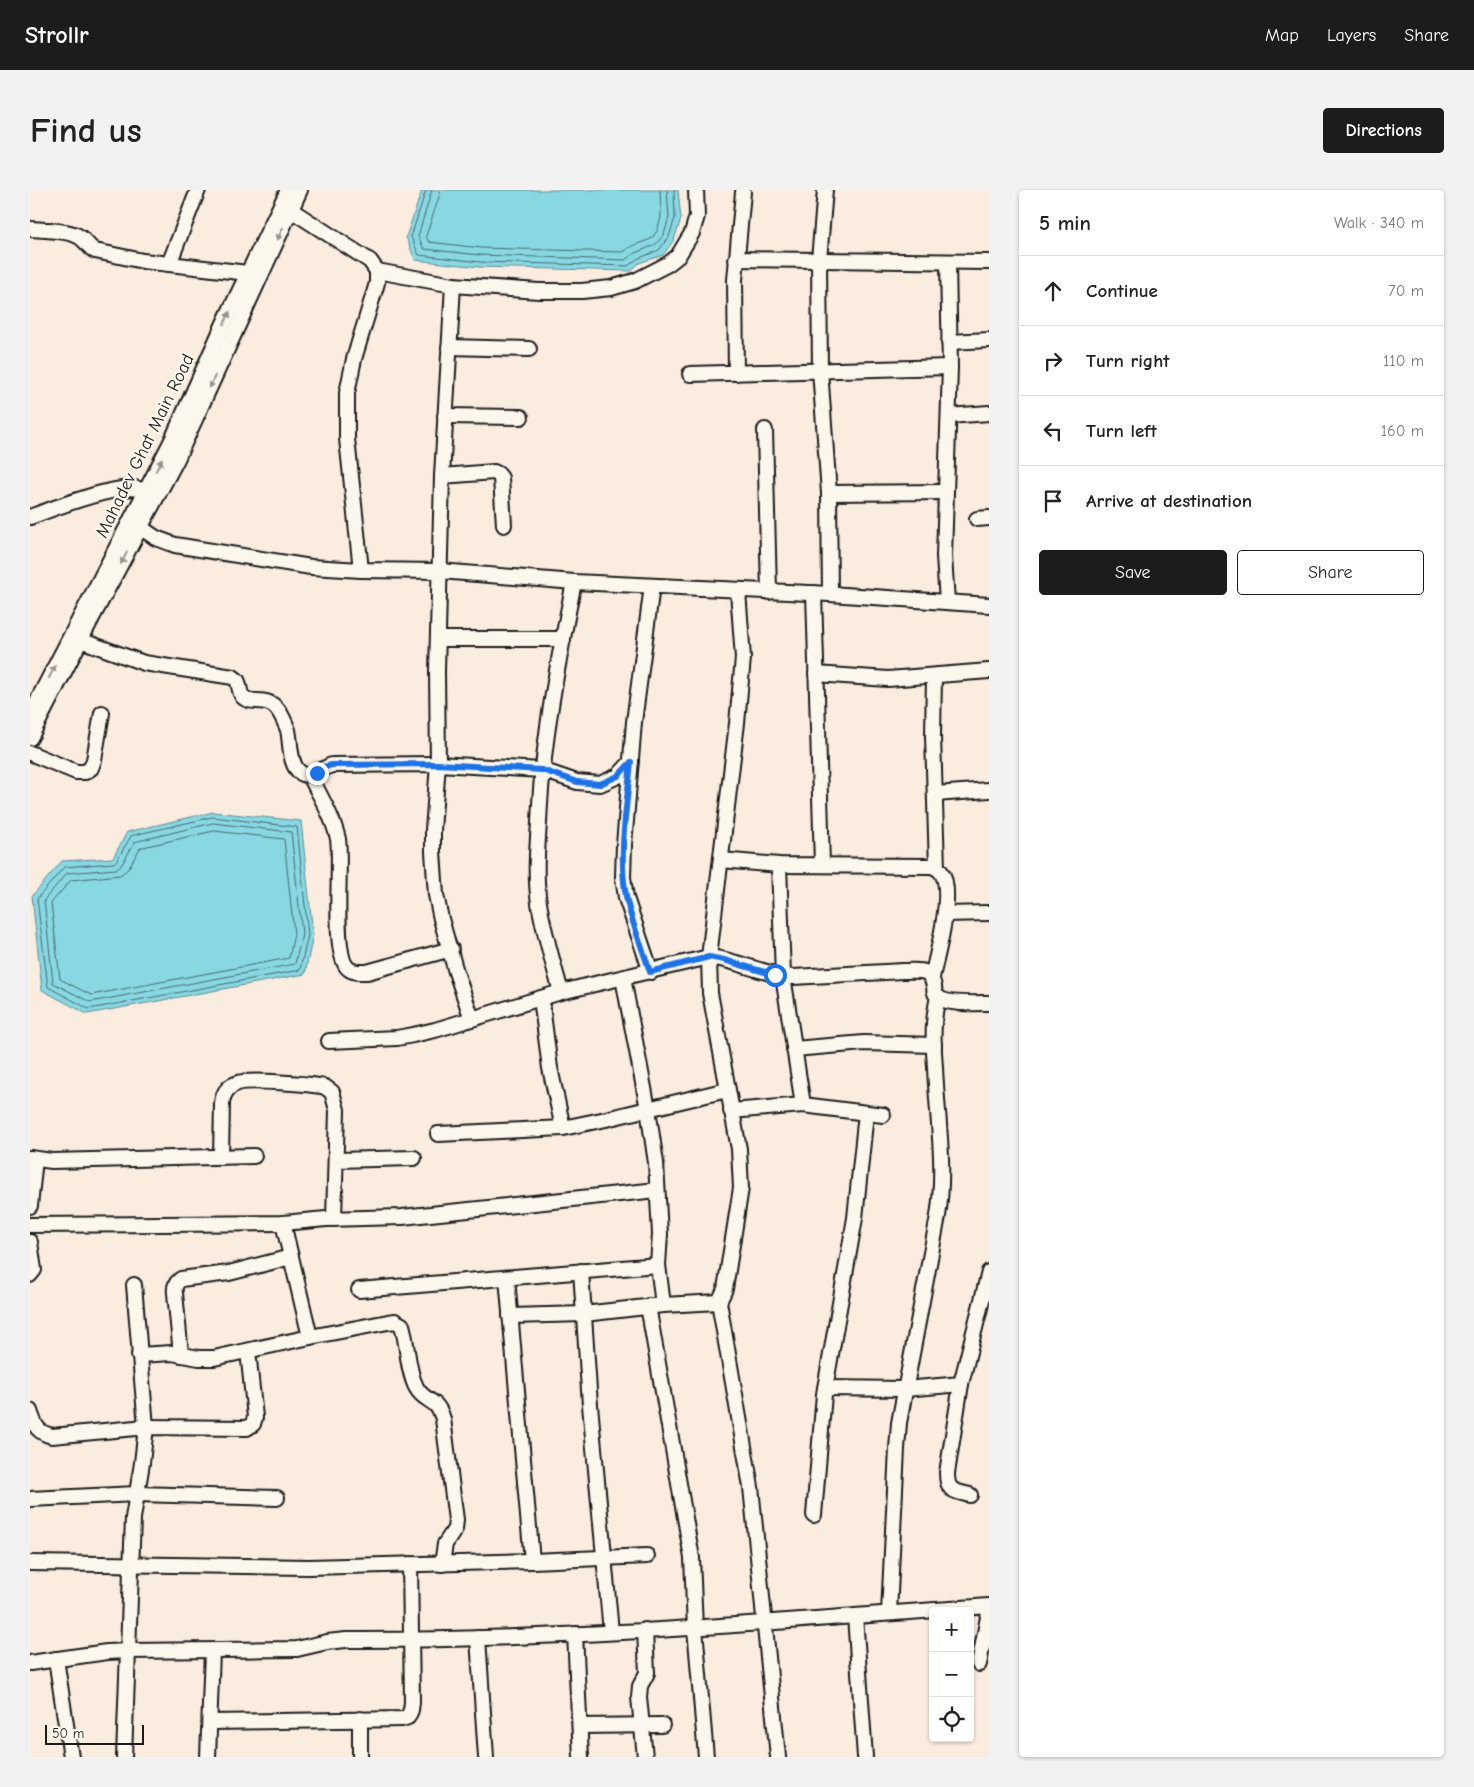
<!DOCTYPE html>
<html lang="en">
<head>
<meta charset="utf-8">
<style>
  :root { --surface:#fff; --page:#f2f2f2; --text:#222; --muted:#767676; --line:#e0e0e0; --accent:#1c1c1c }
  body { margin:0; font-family:"Comic Neue",sans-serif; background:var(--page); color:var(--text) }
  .controls { position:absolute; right:15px; bottom:15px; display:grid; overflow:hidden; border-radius:5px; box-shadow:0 1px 4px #0004 }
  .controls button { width:45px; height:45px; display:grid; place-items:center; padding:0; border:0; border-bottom:1px solid var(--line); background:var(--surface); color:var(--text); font:25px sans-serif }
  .scale { position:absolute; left:15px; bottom:12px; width:99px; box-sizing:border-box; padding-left:5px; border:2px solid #1c1c1c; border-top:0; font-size:14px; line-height:18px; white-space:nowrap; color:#1c1c1c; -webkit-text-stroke:4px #fbf7ec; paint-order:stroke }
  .stop { position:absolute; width:15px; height:15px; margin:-11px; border:4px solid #1a73e8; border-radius:50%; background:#fff }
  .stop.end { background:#1a73e8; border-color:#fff; box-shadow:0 1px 5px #0008 }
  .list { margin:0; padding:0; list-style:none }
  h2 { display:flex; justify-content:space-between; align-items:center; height:65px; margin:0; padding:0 20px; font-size:21px }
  h2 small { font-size:16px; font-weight:400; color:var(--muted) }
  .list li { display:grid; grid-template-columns:32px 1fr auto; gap:15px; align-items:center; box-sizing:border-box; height:70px; padding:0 20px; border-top:1px solid var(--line) }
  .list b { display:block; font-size:19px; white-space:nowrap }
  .list em { font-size:16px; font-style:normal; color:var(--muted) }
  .actions { display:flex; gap:10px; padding:15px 20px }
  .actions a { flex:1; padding:11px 0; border:1px solid var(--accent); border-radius:5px; text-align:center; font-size:18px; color:var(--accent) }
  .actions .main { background:var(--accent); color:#fff }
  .icon { flex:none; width:28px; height:28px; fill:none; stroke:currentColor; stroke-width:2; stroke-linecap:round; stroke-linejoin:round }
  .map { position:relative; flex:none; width:959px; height:1567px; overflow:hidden; border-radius:5px }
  header { display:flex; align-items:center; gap:30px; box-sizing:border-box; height:70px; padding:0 25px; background:var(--accent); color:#fff }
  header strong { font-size:24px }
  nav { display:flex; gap:28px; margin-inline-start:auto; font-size:18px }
  .intro { display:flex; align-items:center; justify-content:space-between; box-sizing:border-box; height:120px; padding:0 30px }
  h1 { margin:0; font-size:35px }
  .button { padding:12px 22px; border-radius:5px; background:var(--accent); color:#fff; font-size:18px; font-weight:700 }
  main { display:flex; gap:30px; padding:0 30px }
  aside { flex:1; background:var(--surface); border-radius:5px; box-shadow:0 1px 4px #0004 }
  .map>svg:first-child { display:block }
  .water { fill:#88d8e4; stroke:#5d8d94 }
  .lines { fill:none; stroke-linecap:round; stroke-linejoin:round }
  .shore { stroke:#47676c; stroke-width:1 }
  .minor-casing { stroke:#1c1c1c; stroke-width:18 }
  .minor { stroke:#fbf7ec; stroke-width:14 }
  .oneway { fill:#97948e }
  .route { stroke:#1a73e8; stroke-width:6 }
  .labels { text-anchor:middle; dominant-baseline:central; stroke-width:4.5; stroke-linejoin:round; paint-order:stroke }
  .street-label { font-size:18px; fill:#1c1c1c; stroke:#fbf7ec }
</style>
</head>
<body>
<header>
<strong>Strollr</strong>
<nav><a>Map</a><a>Layers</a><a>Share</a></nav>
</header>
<div class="intro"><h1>Find us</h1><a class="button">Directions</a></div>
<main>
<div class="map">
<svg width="959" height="1567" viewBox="0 0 959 1567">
  <rect width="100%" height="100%" fill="#faecdf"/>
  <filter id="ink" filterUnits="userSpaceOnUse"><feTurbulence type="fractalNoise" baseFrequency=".02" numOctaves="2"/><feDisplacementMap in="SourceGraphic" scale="10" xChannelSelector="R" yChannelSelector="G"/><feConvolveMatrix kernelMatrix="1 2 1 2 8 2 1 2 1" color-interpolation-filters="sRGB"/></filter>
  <g filter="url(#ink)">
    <g class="water">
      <polygon points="392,0 648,0 651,29 644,50 633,65 609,73 601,81 449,77 385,70 376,47"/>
      <polygon points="183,622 271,631 283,745 275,784 57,824 12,800 2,706 32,671 83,668 97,642"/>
    </g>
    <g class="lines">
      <g class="shore">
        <polyline points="396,0 381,47 389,65 450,72 598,76 607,69 629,60 639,47 645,28 644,0"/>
        <polyline points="402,0 388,46 394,59 450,65 595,70 605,63 625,55 634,45 639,27 637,0"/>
        <polyline points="410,0 409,7 396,46 399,52 451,58 592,62 602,56 621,49 627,41 631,27 630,0"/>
        <polygon points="183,627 267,637 278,745 270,780 59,819 18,797 7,709 34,677 84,673 87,670 101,646"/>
        <polygon points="183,633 261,642 272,744 265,774 60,812 23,793 14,710 37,683 86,679 92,674 105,652"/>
        <polygon points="184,641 254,649 264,744 259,768 61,805 30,789 21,713 41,690 90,685 98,679 110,658"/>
      </g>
      <defs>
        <g id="minor">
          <polyline points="795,0 789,70 790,180 799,303 800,404"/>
          <polyline points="261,20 340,71 347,81 347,93 324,169 317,203 317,249 331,380"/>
          <path d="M0 39C13 40 37 40 48 46 55 49 58 57 65 61L113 71 218 83"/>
          <polyline points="706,69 959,72"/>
          <polyline points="139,74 168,0"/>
          <polyline points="347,81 423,95 509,101 552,101 581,98 605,91 638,74 648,66 662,43 667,26 666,0"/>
          <polyline points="423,95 412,286 407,481 408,574 403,640 403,662 406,705 411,729 426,782 442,829"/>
          <polyline points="919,152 959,150"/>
          <polyline points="419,157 499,159"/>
          <polyline points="706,183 705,90 713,2"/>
          <polyline points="660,184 920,177"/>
          <polyline points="415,226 491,227"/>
          <polyline points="919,226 959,223"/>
          <polyline points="735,240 739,402"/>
          <polyline points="412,286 464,282 468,284 471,288 474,335"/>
          <polyline points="799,303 915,302"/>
          <path d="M0 327C24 318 86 294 109 299 114 300 119 303 124 305"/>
          <polyline points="947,329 959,328"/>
          <polyline points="110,337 126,348 145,355 281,377 331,380 410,381 544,392 800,404 959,415"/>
          <polyline points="708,401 713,468 707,533 679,767 680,803 709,959 711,998 695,1099 689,1112 721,1297 748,1567"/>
          <polyline points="784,403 792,674"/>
          <polyline points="917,412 914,366 920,177 918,73"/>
          <polyline points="408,449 533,449"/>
          <path d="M50 450 114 473 203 487 207 490C210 495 209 503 213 507 222 516 239 504 250 523 253 528 256 535 258 540 261 553 259 576 271 583 282 590 292 578 302 575L408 574 512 580 547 592 570 594 588 586 601 572"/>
          <polyline points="786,484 858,489 959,481"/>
          <polyline points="904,486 903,546 907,678"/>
          <polyline points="0,525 141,252 195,131 258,0"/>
          <polyline points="0,548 63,426 146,271 270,0"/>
          <polyline points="0,563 46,582 55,582 61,578 64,570 72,523"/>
          <path d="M280 586C290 606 303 627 308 649 312 672 301 767 319 779 324 783 331 782 337 782L421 759"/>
          <polyline points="905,604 959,600"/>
          <path d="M691 670 749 675 901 676C905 677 909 679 911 682 925 700 907 765 902 787"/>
          <polyline points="749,675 753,786 773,915"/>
          <polyline points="916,724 959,723"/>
          <polyline points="621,782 596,708 593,687 594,655 604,532 622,396"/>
          <polyline points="593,788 618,919 626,973 630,1044 628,1075 633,1115"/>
          <path d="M531 802C523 773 514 743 509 713 505 687 507 660 509 633 512 552 528 472 544 392"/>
          <polyline points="511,808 520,878 533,938"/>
          <path d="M299 851 367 848 383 845 405 840 531 802 679 767C707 770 734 785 763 787L873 781C889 781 900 777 904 796 904 800 905 805 908 807 916 815 948 813 959 813"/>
          <polyline points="764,859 834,853 904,855"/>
          <polyline points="701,921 773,915 853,925"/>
          <polyline points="408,944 533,938 576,929 697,900"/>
          <path d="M191 967 192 913C193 903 198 896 208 893 218 889 282 894 295 897L302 902 307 920 304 1029"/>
          <polyline points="0,968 22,971 224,966"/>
          <polyline points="306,970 384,968"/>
          <polyline points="0,1016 5,969"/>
          <polyline points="0,1035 253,1033 296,1029 372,1027 627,1000"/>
          <polyline points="0,1052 4,1080 0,1085"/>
          <polyline points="551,1081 560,1215 581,1442"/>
          <polyline points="477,1088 502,1371"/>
          <polyline points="329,1100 628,1075"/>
          <polyline points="618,1116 662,1368 665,1438 676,1567"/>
          <polyline points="480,1126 554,1124 633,1115 689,1112"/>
          <path d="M280 1147 358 1132 365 1131 372 1135C378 1155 377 1179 386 1197 395 1214 406 1206 413 1229L426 1330 425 1339 415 1354 412 1374"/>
          <polyline points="109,1165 142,1163 169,1168 184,1168 280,1147 253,1033"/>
          <path d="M151 1165 145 1103C144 1096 146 1093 151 1089L199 1083 261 1067"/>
          <polyline points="795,1198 875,1199 931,1194"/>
          <path d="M0 1221C5 1235 6 1242 22 1246L116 1237 217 1238 223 1234 225 1227 218 1161"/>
          <path d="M940 1305C924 1301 917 1302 917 1283L931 1194 959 1082"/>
          <polyline points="0,1309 107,1304 247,1308"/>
          <polyline points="784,1325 794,1204 825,1028 836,923"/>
          <polyline points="0,1373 279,1377 502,1371 617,1366"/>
          <path d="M859 1423 867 1259 869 1233 908 1026C916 975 907 928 905 877 903 854 902 829 908 808"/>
          <polyline points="825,1426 835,1567"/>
          <polyline points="615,1440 617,1483 610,1496 609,1507 615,1567"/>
          <polyline points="545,1444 551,1567"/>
          <polyline points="448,1448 456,1567"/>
          <polyline points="26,1469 41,1567"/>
          <path d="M0 1473 77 1462 98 1461 267 1459 297 1452 316 1450C531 1451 745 1432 959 1416"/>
          <polyline points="949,1474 959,1422"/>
          <polyline points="180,1532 372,1529 378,1527 381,1520 382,1512 380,1374"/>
          <polyline points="550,1536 632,1535"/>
          <polyline points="94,1567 103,1328 112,1273 116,1237 104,1095"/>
          <polyline points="178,1567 182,1461"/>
          <polyline points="330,1567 330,1529"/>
        </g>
      </defs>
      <use href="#minor" class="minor-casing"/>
      <use href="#minor" class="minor"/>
    </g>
    <defs><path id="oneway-solid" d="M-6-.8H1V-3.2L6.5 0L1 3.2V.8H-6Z" transform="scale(1.25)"/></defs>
    <g class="oneway">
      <use href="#oneway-solid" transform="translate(250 44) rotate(115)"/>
      <use href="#oneway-solid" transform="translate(197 128) rotate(-65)"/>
      <use href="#oneway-solid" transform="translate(182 192) rotate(115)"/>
      <use href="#oneway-solid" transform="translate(129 275) rotate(-62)"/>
      <use href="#oneway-solid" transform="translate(94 368) rotate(118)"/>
      <use href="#oneway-solid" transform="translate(22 482) rotate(-63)"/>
    </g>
  </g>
  <g class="lines" filter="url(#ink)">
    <path class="route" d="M287 583 294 577 302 575 408 574 512 580 547 592 570 594 588 586 601 572C597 614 588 664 596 706 600 729 613 759 620 782L679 767 694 770 745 785"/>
  </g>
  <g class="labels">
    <g class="street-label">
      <text transform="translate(115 256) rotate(-64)">Mahadev Ghat Main Road</text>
    </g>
  </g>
</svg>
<div class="controls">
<button>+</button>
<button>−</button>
<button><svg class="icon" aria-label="locate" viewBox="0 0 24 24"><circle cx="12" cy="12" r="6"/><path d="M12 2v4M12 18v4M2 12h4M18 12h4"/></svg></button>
</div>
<div class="scale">50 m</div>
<div class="stop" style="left:745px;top:785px"></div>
<div class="stop end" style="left:287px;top:583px"></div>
</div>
<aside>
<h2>5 min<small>Walk · 340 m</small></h2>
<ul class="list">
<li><svg class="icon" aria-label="ahead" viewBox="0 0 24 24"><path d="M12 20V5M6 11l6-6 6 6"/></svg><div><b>Continue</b></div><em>70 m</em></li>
<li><svg class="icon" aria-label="right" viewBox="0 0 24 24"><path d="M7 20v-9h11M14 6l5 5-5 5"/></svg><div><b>Turn right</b></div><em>110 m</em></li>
<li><svg class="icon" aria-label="left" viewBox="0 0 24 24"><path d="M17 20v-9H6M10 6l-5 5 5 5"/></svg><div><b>Turn left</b></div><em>160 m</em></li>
<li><svg class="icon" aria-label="arrive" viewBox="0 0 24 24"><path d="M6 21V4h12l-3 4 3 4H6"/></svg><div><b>Arrive at destination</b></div></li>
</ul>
<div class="actions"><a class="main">Save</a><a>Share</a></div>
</aside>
</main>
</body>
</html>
